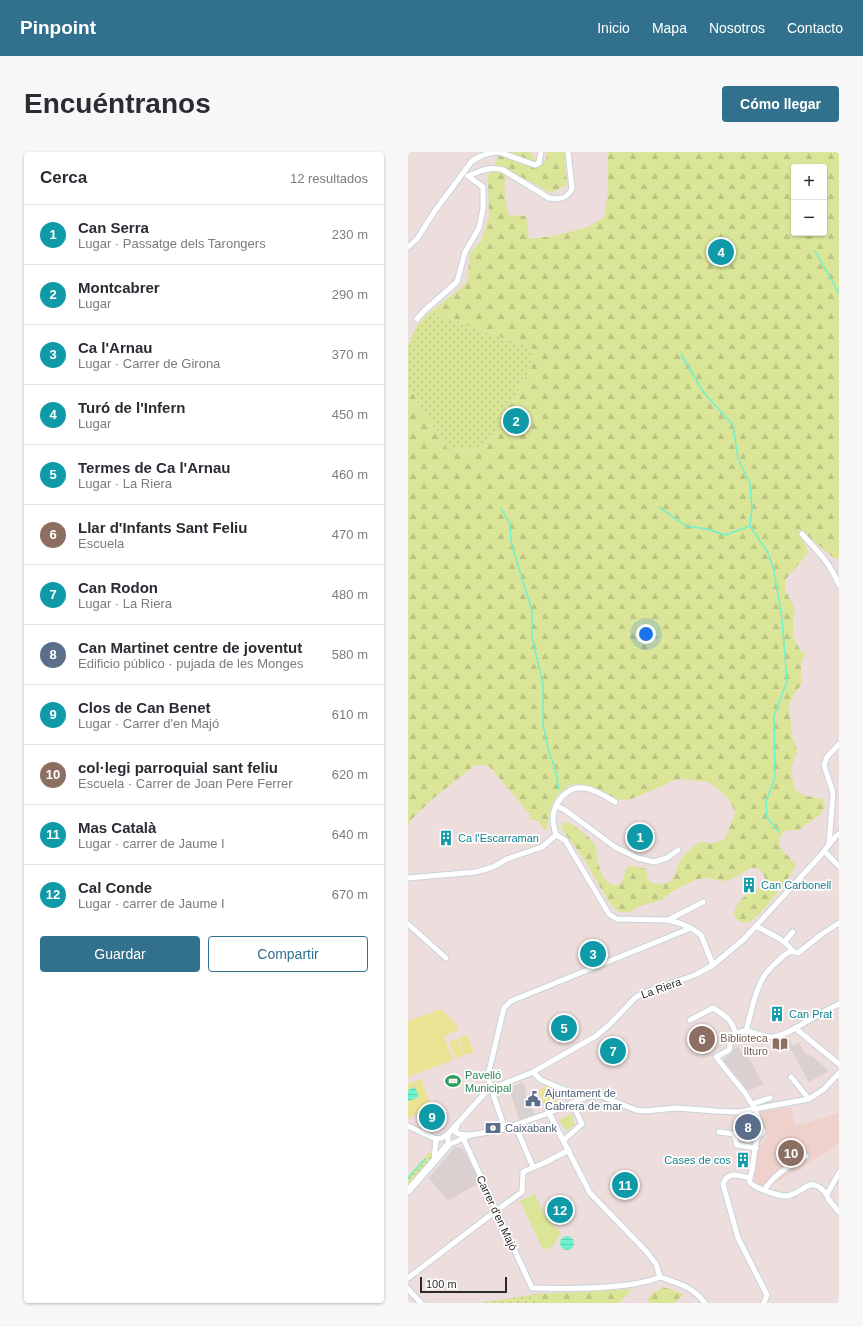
<!DOCTYPE html>
<html lang="es">
<head>
<meta charset="utf-8">
<style>
  :root { --surface:#fff; --page:#f7f7f7; --text:#2b2b33; --muted:#7c7c81; --line:#e1e1e2; --accent:#31718e }
  body { margin:0; font-family:Arial,sans-serif; background:var(--page); color:var(--text) }
  .controls { position:absolute; right:12px; top:12px; display:grid; overflow:hidden; border-radius:4px; box-shadow:0 1px 3px #0004 }
  .controls button { width:36px; height:36px; display:grid; place-items:center; padding:0; border:0; border-bottom:1px solid var(--line); background:var(--surface); color:var(--text); font:20px sans-serif }
  .scale { position:absolute; left:12px; bottom:10px; width:87px; box-sizing:border-box; padding-left:4px; border:2px solid #2b2b2b; border-top:0; font-size:11px; line-height:14px; white-space:nowrap; color:#2b2b2b; -webkit-text-stroke:3px #fff; paint-order:stroke }
  .you { position:absolute; left:238px; top:482px; width:14px; height:14px; margin:-10px; border:3px solid #fff; border-radius:50%; background:#1a73e8; box-shadow:0 0 0 6px #1a73e833 }
  .badge { display:grid; place-items:center; width:26px; height:26px; border-radius:50%; background:var(--accent); color:#fff; font-size:13px; font-weight:700 }
  .pin { position:absolute; translate:-50% -50%; border:2px solid #fff; box-shadow:0 1px 4px #0006 }
  .list { margin:0; padding:0; list-style:none }
  h2 { display:flex; justify-content:space-between; align-items:center; height:52px; margin:0; padding:0 16px; font-size:17px }
  h2 small { font-size:13px; font-weight:400; color:var(--muted) }
  .list li { display:grid; grid-template-columns:26px 1fr auto; gap:12px; align-items:center; box-sizing:border-box; height:60px; padding:0 16px; border-top:1px solid var(--line) }
  .list b { display:block; font-size:15px; white-space:nowrap }
  .list p { margin:0; font-size:13px; white-space:nowrap; color:var(--muted) }
  .list em { font-size:13px; font-style:normal; color:var(--muted) }
  .actions { display:flex; gap:8px; padding:12px 16px }
  .actions a { flex:1; padding:9px 0; border:1px solid var(--accent); border-radius:4px; text-align:center; font-size:14px; color:var(--accent) }
  .actions .main { background:var(--accent); color:#fff }
  .map { position:relative; flex:none; width:431px; height:1151px; overflow:hidden; border-radius:4px }
  header { display:flex; align-items:center; gap:24px; box-sizing:border-box; height:56px; padding:0 20px; background:var(--accent); color:#fff }
  header strong { font-size:19px }
  nav { display:flex; gap:22px; margin-inline-start:auto; font-size:14px }
  .intro { display:flex; align-items:center; justify-content:space-between; box-sizing:border-box; height:96px; padding:0 24px }
  h1 { margin:0; font-size:28px }
  .button { padding:10px 18px; border-radius:4px; background:var(--accent); color:#fff; font-size:14px; font-weight:700 }
  main { display:flex; gap:24px; padding:0 24px }
  aside { flex:1; background:var(--surface); border-radius:4px; box-shadow:0 1px 3px #0004 }
  .map>svg:first-child { display:block }
  .education { fill:#efd0cb }
  .grass { fill:url(#grass-dots) }
  .forest { fill:url(#forest-firs); fill-rule:evenodd }
  .park { fill:#dbe598 }
  .pitch { fill:#ece293 }
  .plaza { fill:#d9d0cf }
  .water { fill:url(#water-rules) }
  .lines { fill:none; stroke-linecap:round; stroke-linejoin:round }
  .stream { stroke:#6df1ce; stroke-width:1.5 }
  .street-casing { stroke:#c7d4d9; stroke-width:7 }
  .secondary-casing { stroke:#c7d4d9; stroke-width:9 }
  .street { stroke:#fff; stroke-width:5 }
  .secondary { stroke:#fff; stroke-width:7 }
  .labels { text-anchor:middle; dominant-baseline:central; stroke-width:3.5; stroke-linejoin:round; paint-order:stroke }
  .culture-label { font-size:11px; fill:#0d838f; stroke:#fff; text-anchor:start }
  .street-label { font-size:11px; fill:#2b2b2b; stroke:#fff }
  .education-label { font-size:11px; fill:#785e54; stroke:#fff; text-anchor:end }
  .leisure-label { font-size:11px; fill:#27864d; stroke:#fff; text-anchor:start }
  .service-label { font-size:11px; fill:#4e5e75; stroke:#fff; text-anchor:start }
</style>
</head>
<body>
<header>
<strong>Pinpoint</strong>
<nav><a>Inicio</a><a>Mapa</a><a>Nosotros</a><a>Contacto</a></nav>
</header>
<div class="intro"><h1>Encuéntranos</h1><a class="button">Cómo llegar</a></div>
<main>
<aside>
<h2>Cerca<small>12 resultados</small></h2>
<ul class="list">
<li><span class="badge" style="background:#0f9aa8">1</span><div><b>Can Serra</b><p>Lugar · Passatge dels Tarongers</p></div><em>230 m</em></li>
<li><span class="badge" style="background:#0f9aa8">2</span><div><b>Montcabrer</b><p>Lugar</p></div><em>290 m</em></li>
<li><span class="badge" style="background:#0f9aa8">3</span><div><b>Ca l'Arnau</b><p>Lugar · Carrer de Girona</p></div><em>370 m</em></li>
<li><span class="badge" style="background:#0f9aa8">4</span><div><b>Turó de l'Infern</b><p>Lugar</p></div><em>450 m</em></li>
<li><span class="badge" style="background:#0f9aa8">5</span><div><b>Termes de Ca l'Arnau</b><p>Lugar · La Riera</p></div><em>460 m</em></li>
<li><span class="badge" style="background:#8d6e63">6</span><div><b>Llar d'Infants Sant Feliu</b><p>Escuela</p></div><em>470 m</em></li>
<li><span class="badge" style="background:#0f9aa8">7</span><div><b>Can Rodon</b><p>Lugar · La Riera</p></div><em>480 m</em></li>
<li><span class="badge" style="background:#5c6f8a">8</span><div><b>Can Martinet centre de joventut</b><p>Edificio público · pujada de les Monges</p></div><em>580 m</em></li>
<li><span class="badge" style="background:#0f9aa8">9</span><div><b>Clos de Can Benet</b><p>Lugar · Carrer d'en Majó</p></div><em>610 m</em></li>
<li><span class="badge" style="background:#8d6e63">10</span><div><b>col·legi parroquial sant feliu</b><p>Escuela · Carrer de Joan Pere Ferrer</p></div><em>620 m</em></li>
<li><span class="badge" style="background:#0f9aa8">11</span><div><b>Mas Català</b><p>Lugar · carrer de Jaume I</p></div><em>640 m</em></li>
<li><span class="badge" style="background:#0f9aa8">12</span><div><b>Cal Conde</b><p>Lugar · carrer de Jaume I</p></div><em>670 m</em></li>
</ul>
<div class="actions"><a class="main">Guardar</a><a>Compartir</a></div>
</aside>
<div class="map">
<svg width="431" height="1151" viewBox="0 0 431 1151">
  <defs>
    <pattern id="grass-dots" width="8" height="8" patternUnits="userSpaceOnUse"><rect width="8" height="8" fill="#dbe598"/><path d="M2 2h.1M6 6h.1" fill="none" stroke="#bcc583" stroke-width="1.8" stroke-linecap="round"/></pattern>
    <pattern id="forest-firs" width="22" height="20" patternUnits="userSpaceOnUse"><rect width="22" height="20" fill="#dbe598"/><path d="M5 1l3.5 6h-7zM16 11l3.5 6h-7z" fill="#bcc583"/></pattern>
    <pattern id="water-rules" width="6" height="5" patternUnits="userSpaceOnUse"><rect width="6" height="5" fill="#6df1ce"/><path d="M0 2.5h6" fill="none" stroke="#5fcfb1"/></pattern>
  </defs>
  <rect width="100%" height="100%" fill="#eddddc"/>
  <polygon class="education" points="383,955 387,974 431,961 431,992 361,1035 351,1033 346,1028 351,994 359,986 351,960"/>
  <g class="grass">
    <polygon points="22,160 124,196 126,209 100,257 99,272 70,297 40,298 0,234 0,193 9,174"/>
    <polygon points="21,1000 26,1005 0,1032 0,1024"/>
    <polygon points="128,1142 131,1151 72,1151"/>
  </g>
  <g class="forest">
    <path d="M86 0H122L128 8 138 9 139 0H156L159 33 143 41 101 18C93 31 98 48 100 63L118 64 121 87 146 84 180 75 196 65 200 41V0H431V407L426 406 394 379C391 389 400 393 400 401L378 427 377 438 385 453 387 458 385 470V484L392 498 398 503 395 507 393 513V521L394 526V532L386 542 381 554 384 584 388 594 389 600 384 613 383 621 387 638 398 644 415 647 417 653 413 662 391 678H379C362 689 377 702 388 711 386 722 352 765 342 770 338 771 331 770 328 767 321 760 334 746 339 742 345 738 357 738 357 728 357 721 350 714 343 716 339 717 334 722 330 724 326 726 318 729 313 729 307 729 302 725 295 726 288 727 274 734 267 738 263 740 259 744 255 747 249 750 241 751 235 753 230 755 226 758 221 760 219 760 215 761 212 760 207 758 204 754 201 750L178 710 154 677 153 674 155 671C155 671 160 671 161 671 165 672 186 689 187 693 189 697 188 701 189 705 191 717 197 738 213 732L219 715 224 714 238 717 239 726 242 730C246 732 250 732 254 732 270 731 267 712 276 703 281 698 288 693 293 689L303 692 317 687 327 662 326 657 321 647 311 638 300 630 273 627 263 629 254 634 221 648 205 647 174 632 162 633 150 642 147 647 143 654 139 677 137 678 130 669 120 667 123 664 81 614 67 613 23 648 1 670 0 677V234L40 298 70 297 99 272 100 257 126 209 124 196 22 160 59 131 62 101 73 89 81 65 80 23 90 7ZM386 15H416V81H386Z"/>
    <polygon points="255,1135 276,1142 266,1151 240,1151 241,1144"/>
    <polygon points="225,1137 211,1151 131,1151 128,1142"/>
  </g>
  <g class="park">
    <polygon points="163,962 167,973 158,979 151,968"/>
    <polygon points="127,1042 137,1064 153,1081 145,1094 135,1098 112,1049"/>
  </g>
  <g class="pitch">
    <polygon points="33,857 49,873 50,878 36,884 45,908 0,925 0,869"/>
    <polygon points="59,883 66,900 57,903 51,886"/>
    <polygon points="50,887 56,903 48,907 41,890"/>
    <polygon points="13,927 24,956 0,966 0,932"/>
    <polygon points="140,933 151,952 139,957 130,939"/>
  </g>
  <g class="plaza">
    <polygon points="379,883 385,894 391,891 398,903 401,902 420,918 419,920 401,930 376,885"/>
    <polygon points="329,894 334,900 336,899 342,908 355,932 341,939 316,909 317,906"/>
    <polygon points="115,930 119,941 117,942 121,953 123,952 127,963 111,968 101,936"/>
    <polygon points="49,995 55,997 72,1030 40,1049 21,1026 46,996"/>
  </g>
  <g class="water">
    <polygon points="7,935 11,945 0,949 0,938"/>
    <circle cx="159" cy="1091" r="7"/>
  </g>
  <g class="lines">
    <g class="stream">
      <polyline points="407,99 431,141"/>
      <polyline points="273,202 296,241 325,273 330,307 342,331 344,356 342,374 359,399 366,418 374,467 379,529 366,564 367,625 358,650 359,665 371,680"/>
      <polyline points="251,355 278,374 299,377 317,383 342,374"/>
      <polyline points="93,356 102,372 103,390 124,459 124,485 135,532 135,573 141,600 148,620 151,637"/>
      <polyline points="0,1026 17,1007"/>
    </g>
    <defs>
      <g id="street">
        <polyline points="0,95 9,87 26,60 64,9 73,4 82,1 91,0 127,13 131,11 133,0"/>
        <path d="M9 167 17 158 49 130 57 100 71 76 75 57V35L60 24C72 19 81 14 95 18L141 46C151 48 159 47 164 37L160 0"/>
        <path d="M394 382C410 400 422 410 431 433"/>
        <polyline points="149,654 157,658 207,695 230,706 246,710 259,706 270,698"/>
        <polyline points="148,683 157,688 201,762 209,767 260,768 271,771 283,776 293,783 305,813"/>
        <path d="M148 683C147 678 145 673 145 667 145 652 159 633 176 636 185 637 199 645 207 650"/>
        <polyline points="421,692 425,641 416,613 419,605 431,592"/>
        <polyline points="416,699 431,714"/>
        <polyline points="0,726 68,720 85,715 99,707 134,695 148,683"/>
        <polyline points="260,768 295,750"/>
        <polyline points="0,772 38,806"/>
        <path d="M348 774C362 782 375 786 385 799"/>
        <polyline points="376,790 385,780"/>
        <path d="M431 852C425 855 418 858 412 862 398 869 380 883 365 885 354 886 343 876 332 880 325 883 322 891 321 898L308 905 337 941 347 957 355 980C353 982 350 985 349 988 346 995 346 1009 344 1018 343 1022 341 1027 342 1030 345 1036 369 1043 376 1044 389 1045 398 1030 407 1033 415 1036 418 1041 421 1048 424 1052 428 1056 431 1060"/>
        <path d="M282 868 305 856C317 863 325 869 328 883"/>
        <polyline points="387,876 431,912"/>
        <path d="M338 879C343 862 346 841 355 826 359 818 366 813 372 807 378 801 382 798 390 801L414 782 431 771"/>
        <polyline points="125,920 133,928 176,946"/>
        <polyline points="383,925 401,947"/>
        <polyline points="83,937 80,923 96,856 103,849 283,776"/>
        <polyline points="85,942 97,977"/>
        <polyline points="344,952 362,946"/>
        <polyline points="141,961 182,1041 238,1099 248,1112 252,1125"/>
        <polyline points="107,973 125,1015"/>
        <polyline points="0,974 28,987"/>
        <polyline points="49,974 47,980 51,982 60,983"/>
        <polyline points="311,980 326,982 329,993 348,996"/>
        <polyline points="40,982 40,993 63,983 92,978 107,973 138,962 176,946 182,944 193,944 228,958 237,959 268,956 308,959 330,960 401,947 416,937 431,921"/>
        <path d="M55 986 124 1136C156 1137 188 1137 219 1133 231 1131 241 1130 252 1125 271 1132 284 1134 297 1151"/>
        <polyline points="28,987 34,986 40,982 77,941 83,937 125,920 188,884 201,873 228,845 238,840 287,823 305,813 336,787 412,704 428,684 431,682"/>
        <polyline points="156,988 174,972 164,951"/>
        <polyline points="26,1009 28,987"/>
        <path d="M342 1026C331 1024 320 1018 315 1032L330 1086 359 1143 356 1151"/>
        <path d="M356 1038C368 1021 381 1014 398 1004"/>
        <polyline points="419,1042 431,1021"/>
        <polyline points="0,1126 85,1061 114,1040 115,1020 138,1010 161,998"/>
        <polyline points="0,1137 13,1151"/>
      </g>
      <polyline id="secondary" points="0,1039 40,993"/>
    </defs>
    <use href="#street" class="street-casing"/>
    <use href="#secondary" class="secondary-casing"/>
    <use href="#street" class="street"/>
    <use href="#secondary" class="secondary"/>
  </g>
  <defs>
    <symbol id="building-bare" viewBox="-9 -9 18 18"><path d="M-4-6H4V6H1V3H-1V6H-4ZM-2.5-4.3h1.7v1.8h-1.7ZM.8-4.3h1.7v1.8H.8ZM-2.5-1h1.7V.8h-1.7ZM.8-1h1.7V.8H.8Z" fill="#0f9aa8" stroke="#fff" stroke-width="2.5" paint-order="stroke"/></symbol>
    <symbol id="library-bare" viewBox="-9 -9 18 18"><path d="M-6-4Q-3-5.5-.7-3.5V5Q-3 3-6 4ZM6-4Q3-5.5 .7-3.5V5Q3 3 6 4Z" fill="#8d6e63" stroke="#fff" stroke-width="2.5" paint-order="stroke"/></symbol>
    <symbol id="stadium-bare" viewBox="-9 -9 18 18"><path d="M0-5a6.5 5 0 1 0 0 10a6.5 5 0 1 0 0-10ZM-3.5-1.8h7v3.6h-7Z" fill="#2e9e5b" stroke="#fff" stroke-width="2.5" paint-order="stroke"/></symbol>
    <symbol id="civic-bare" viewBox="-9 -9 18 18"><path d="M-.6-6.5H3V-4.5H.6V-3L4-1V1h2V6H-6V1h2V-1L-.6-3ZM-1.2 2.5V6h2.4V2.5Z" fill="#5c6f8a" stroke="#fff" stroke-width="2.5" paint-order="stroke"/></symbol>
    <symbol id="bank-bare" viewBox="-9 -9 18 18"><path d="M-6-4H6V4H-6ZM0-2.3a2.3 2.3 0 1 0 0 4.6a2.3 2.3 0 1 0 0-4.6Z" fill="#5c6f8a" stroke="#fff" stroke-width="2.5" paint-order="stroke"/></symbol>
  </defs>
  <g fill-rule="evenodd">
    <use href="#building-bare" x="27" y="675" width="22" height="22"/>
    <use href="#building-bare" x="330" y="722" width="22" height="22"/>
    <use href="#building-bare" x="358" y="851" width="22" height="22"/>
    <use href="#library-bare" x="361" y="881" width="22" height="22"/>
    <use href="#stadium-bare" x="34" y="918" width="22" height="22"/>
    <use href="#civic-bare" x="114" y="936" width="22" height="22"/>
    <use href="#bank-bare" x="74" y="965" width="22" height="22"/>
    <use href="#building-bare" x="324" y="997" width="22" height="22"/>
  </g>
  <g class="labels">
    <g class="culture-label">
      <text x="50" y="686">Ca l'Escarraman</text>
      <text x="353" y="733">Can Carbonell</text>
      <text x="381" y="862">Can Prat</text>
      <text x="323" y="1008" text-anchor="end">Cases de cos</text>
    </g>
    <g class="street-label">
      <text transform="translate(253 836) rotate(-20)">La Riera</text>
      <text transform="translate(89 1061) rotate(65)">Carrer d'en Majó</text>
    </g>
    <g class="education-label">
      <text x="360" y="886">Biblioteca<tspan x="360" dy="13">Ilturo</tspan></text>
    </g>
    <g class="leisure-label">
      <text x="57" y="923">Pavelló<tspan x="57" dy="13">Municipal</tspan></text>
    </g>
    <g class="service-label">
      <text x="137" y="941">Ajuntament de<tspan x="137" dy="13">Cabrera de mar</tspan></text>
      <text x="97" y="976">Caixabank</text>
    </g>
  </g>
</svg>
<div class="controls">
<button>+</button>
<button>−</button>
</div>
<div class="scale">100 m</div>
<div class="you"></div>
<div class="pin badge" style="left:232px;top:685px;background:#0f9aa8">1</div>
<div class="pin badge" style="left:108px;top:269px;background:#0f9aa8">2</div>
<div class="pin badge" style="left:185px;top:802px;background:#0f9aa8">3</div>
<div class="pin badge" style="left:313px;top:100px;background:#0f9aa8">4</div>
<div class="pin badge" style="left:156px;top:876px;background:#0f9aa8">5</div>
<div class="pin badge" style="left:294px;top:887px;background:#8d6e63">6</div>
<div class="pin badge" style="left:205px;top:899px;background:#0f9aa8">7</div>
<div class="pin badge" style="left:340px;top:975px;background:#5c6f8a">8</div>
<div class="pin badge" style="left:24px;top:965px;background:#0f9aa8">9</div>
<div class="pin badge" style="left:383px;top:1001px;background:#8d6e63">10</div>
<div class="pin badge" style="left:217px;top:1033px;background:#0f9aa8">11</div>
<div class="pin badge" style="left:152px;top:1058px;background:#0f9aa8">12</div>
</div>
</main>
</body>
</html>
